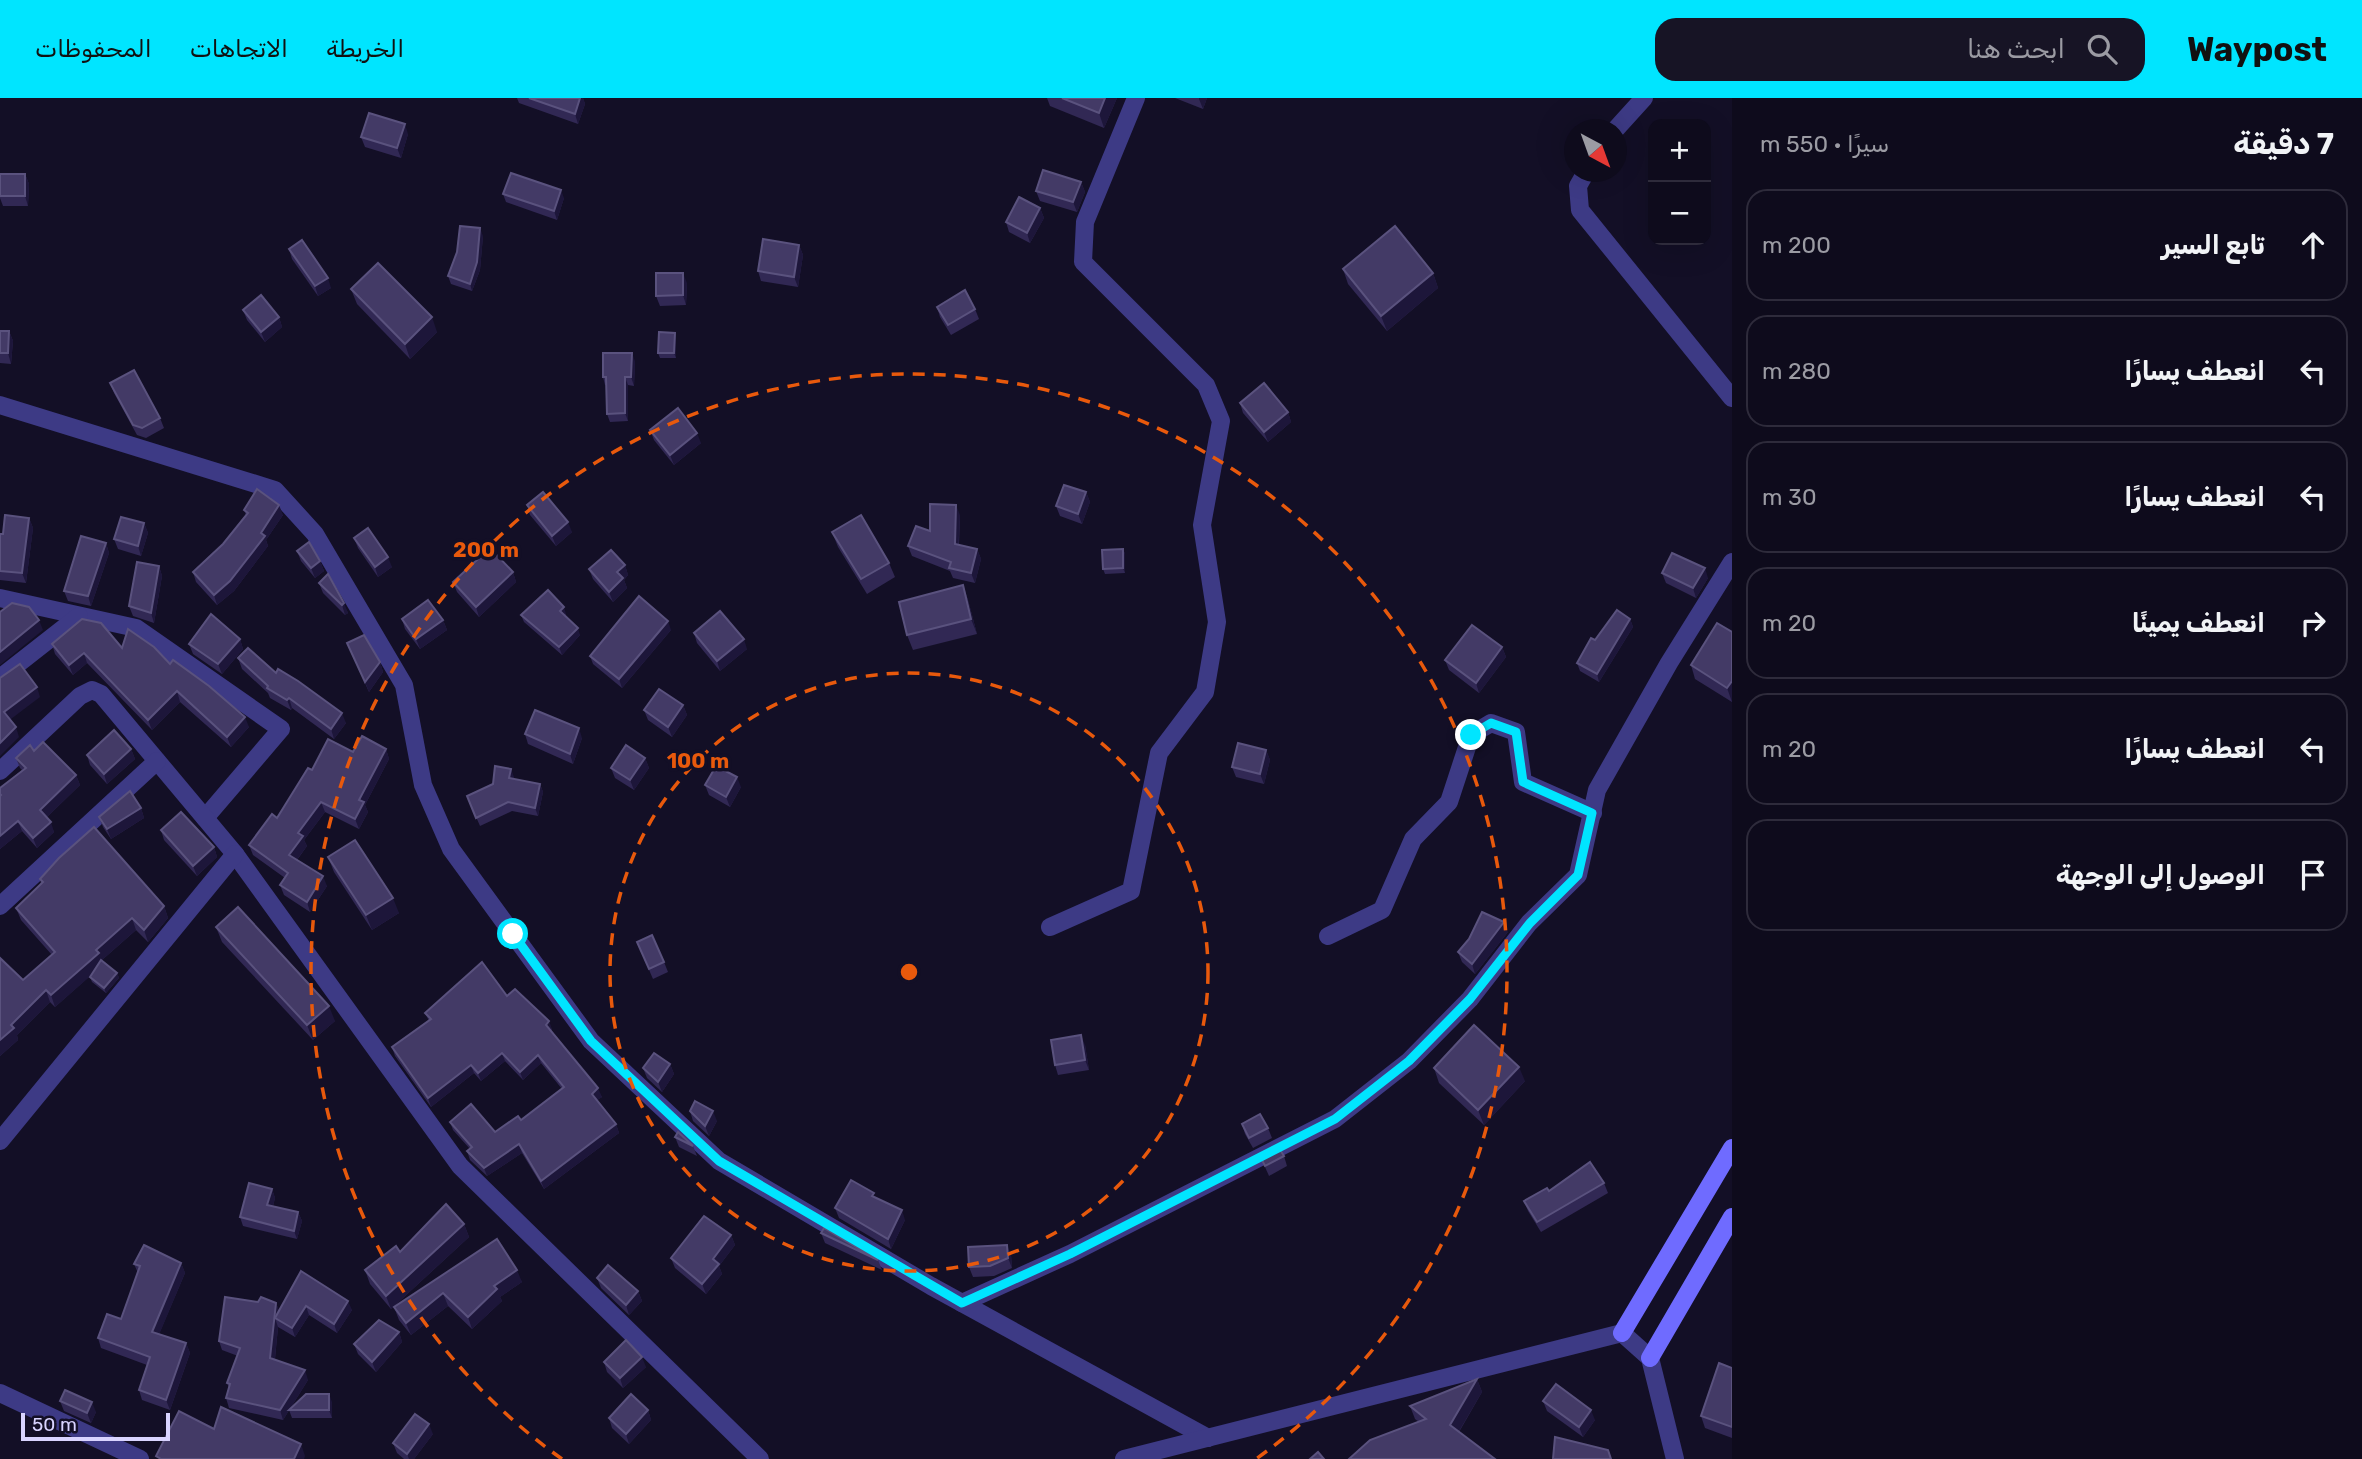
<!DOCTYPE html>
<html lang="ar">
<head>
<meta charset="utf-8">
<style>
  :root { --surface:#0e0b1c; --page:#171425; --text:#f1f3f6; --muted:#9b9ba3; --line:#2e2b3b; --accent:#00e5ff }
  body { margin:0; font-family:Rubik,"Noto Naskh Arabic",sans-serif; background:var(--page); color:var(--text); direction:rtl }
  .controls { position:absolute; right:21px; top:21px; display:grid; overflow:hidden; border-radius:14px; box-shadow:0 7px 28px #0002 }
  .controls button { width:63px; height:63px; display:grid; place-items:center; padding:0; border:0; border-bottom:2px solid var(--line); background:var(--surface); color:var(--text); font:35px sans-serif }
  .compass { position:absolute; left:1564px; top:21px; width:63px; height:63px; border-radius:50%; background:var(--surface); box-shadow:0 7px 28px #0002; rotate:139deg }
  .scale { position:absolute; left:21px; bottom:18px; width:149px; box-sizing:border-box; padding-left:7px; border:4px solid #d9d4ff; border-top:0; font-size:19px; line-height:24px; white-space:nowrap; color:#d9d4ff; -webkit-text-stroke:5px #130f26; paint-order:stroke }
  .stop { position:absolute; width:21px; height:21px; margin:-16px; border:5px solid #00e5ff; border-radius:50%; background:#fff }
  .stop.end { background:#00e5ff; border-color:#fff; box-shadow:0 2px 7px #0008 }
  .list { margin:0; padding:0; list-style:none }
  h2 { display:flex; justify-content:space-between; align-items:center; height:91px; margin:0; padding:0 28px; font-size:30px }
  h2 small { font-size:23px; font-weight:400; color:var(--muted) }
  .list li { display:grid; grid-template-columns:46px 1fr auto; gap:21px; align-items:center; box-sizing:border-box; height:112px; margin:0 14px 14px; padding:0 14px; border:2px solid var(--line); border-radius:21px }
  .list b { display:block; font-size:26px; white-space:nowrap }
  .list em { font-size:23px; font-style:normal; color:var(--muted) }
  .icon { flex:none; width:38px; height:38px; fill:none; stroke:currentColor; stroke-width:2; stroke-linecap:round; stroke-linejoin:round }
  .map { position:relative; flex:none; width:1732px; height:1361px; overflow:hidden; direction:ltr }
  header { display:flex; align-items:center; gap:42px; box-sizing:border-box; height:98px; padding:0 35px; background:var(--accent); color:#111 }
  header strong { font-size:33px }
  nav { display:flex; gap:38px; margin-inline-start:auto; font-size:24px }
  .search { width:490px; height:63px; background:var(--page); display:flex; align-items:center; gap:18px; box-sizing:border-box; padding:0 24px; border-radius:21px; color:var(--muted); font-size:26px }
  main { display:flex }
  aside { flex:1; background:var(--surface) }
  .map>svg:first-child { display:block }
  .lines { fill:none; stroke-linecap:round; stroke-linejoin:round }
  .street { stroke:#3d3a85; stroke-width:18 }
  .secondary { stroke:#6f6bff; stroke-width:18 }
  .wall { fill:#312854 }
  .shaded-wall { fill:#1d163a }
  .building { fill:#433a66; stroke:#5a527e; stroke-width:2 }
  .route { stroke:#00e5ff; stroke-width:9 }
  .ring { fill:none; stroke:#e8590c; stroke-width:3.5; stroke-dasharray:12 9 }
  .centre { fill:#e8590c; stroke:#130f26; stroke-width:3.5 }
  .ring-label { font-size:21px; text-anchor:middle; font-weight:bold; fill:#e8590c; stroke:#130f26; stroke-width:7; stroke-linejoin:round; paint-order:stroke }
</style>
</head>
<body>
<header>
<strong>Waypost</strong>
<div class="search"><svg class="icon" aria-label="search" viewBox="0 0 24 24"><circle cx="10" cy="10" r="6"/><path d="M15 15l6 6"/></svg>ابحث هنا</div>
<nav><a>الخريطة</a><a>الاتجاهات</a><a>المحفوظات</a></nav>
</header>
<main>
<aside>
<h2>7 دقيقة<small>سيرًا · 550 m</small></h2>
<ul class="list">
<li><svg class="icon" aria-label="ahead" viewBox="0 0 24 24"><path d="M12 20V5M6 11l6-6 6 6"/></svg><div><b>تابع السير</b></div><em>200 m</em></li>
<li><svg class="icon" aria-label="left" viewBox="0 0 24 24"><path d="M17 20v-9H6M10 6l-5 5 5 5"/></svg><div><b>انعطف يسارًا</b></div><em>280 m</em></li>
<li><svg class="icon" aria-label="left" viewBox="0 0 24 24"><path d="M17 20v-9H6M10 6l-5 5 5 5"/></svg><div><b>انعطف يسارًا</b></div><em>30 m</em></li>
<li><svg class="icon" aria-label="right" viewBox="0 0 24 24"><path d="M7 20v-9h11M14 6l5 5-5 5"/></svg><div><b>انعطف يمينًا</b></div><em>20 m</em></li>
<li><svg class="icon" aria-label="left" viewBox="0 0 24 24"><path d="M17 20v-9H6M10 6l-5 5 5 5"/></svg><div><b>انعطف يسارًا</b></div><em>20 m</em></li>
<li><svg class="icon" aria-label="arrive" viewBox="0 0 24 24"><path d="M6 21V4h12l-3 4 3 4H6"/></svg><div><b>الوصول إلى الوجهة</b></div></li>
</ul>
</aside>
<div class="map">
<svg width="1732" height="1361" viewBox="0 0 1732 1361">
  <rect width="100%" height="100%" fill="#130f26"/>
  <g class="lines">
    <g class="street">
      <polyline points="1615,32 1644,0"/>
      <polyline points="1586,74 1578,88 1580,112 1732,300"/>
      <polyline points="0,307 275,392 315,436 404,587 423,687 451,751 591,943 719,1063 931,1188 1208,1340"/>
      <polyline points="0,500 136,530 281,631 205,720"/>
      <polyline points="0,580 79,518"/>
      <polyline points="0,673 80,598 92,592 101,596 235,756 460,1068 760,1361"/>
      <polyline points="0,808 157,663"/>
      <polyline points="1050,829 1131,793 1159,655 1205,594 1217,524 1202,427 1221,323 1206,287 1083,164 1085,124 1136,0"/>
      <polyline points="1328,838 1382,812 1413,741 1449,704 1471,637 1491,625 1516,634 1523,684 1593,715"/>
      <polyline points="0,1043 235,756"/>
      <polyline points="962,1205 1070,1156 1335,1021 1409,963 1470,901 1529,825 1578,777 1597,692 1669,565 1732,464"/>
      <polyline points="0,1295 140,1361"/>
      <polyline points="1124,1361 1622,1235 1650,1260 1675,1361"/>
    </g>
    <g class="secondary">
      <polyline points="1622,1235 1732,1050"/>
      <polyline points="1650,1260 1732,1119"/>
    </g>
  </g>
  <g class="wall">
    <polygon points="517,0 583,0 585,6 578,26 519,5"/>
    <polygon points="1047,0 1117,0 1104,30 1050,8"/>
    <polygon points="1175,0 1207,0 1203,11"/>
    <polygon points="408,36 401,60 365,49 361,39"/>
    <polygon points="0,76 25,76 29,86 28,108 3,108 0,100"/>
    <polygon points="1081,84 1085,94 1077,114 1040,103 1036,93"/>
    <polygon points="503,96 564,100 557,122 506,104"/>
    <polygon points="1040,110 1044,120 1030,145 1009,134 1006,124"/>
    <polygon points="483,138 480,172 472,193 451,186 448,178"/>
    <polygon points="799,147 803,157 798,189 761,183 758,173"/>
    <polygon points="289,151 331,190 318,198 292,161"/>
    <polygon points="1343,171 1433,175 1438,190 1387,233 1348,186"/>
    <polygon points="687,185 686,207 660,208 656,198"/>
    <polygon points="351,191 437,234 410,261 357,206"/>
    <polygon points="937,209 975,211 979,221 951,237 940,219"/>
    <polygon points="243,212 279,219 282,229 265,244 247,222"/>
    <polygon points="0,233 9,233 13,243 11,266 0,265"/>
    <polygon points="675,235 676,240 676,260 660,260 658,255"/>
    <polygon points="635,263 634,288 628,287 628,323 610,324 607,316 606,287 605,287 603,279"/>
    <polygon points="110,285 160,320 164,330 146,340 137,337 114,295"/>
    <polygon points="1240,305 1288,314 1291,324 1268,344 1243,315"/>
    <polygon points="650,332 701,345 674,367 654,342"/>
    <polygon points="1086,394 1090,404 1082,426 1060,418 1056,408"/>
    <polygon points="527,407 572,434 556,448 530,417"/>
    <polygon points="244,412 283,417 266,442 268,448 234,493 217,507 196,484 193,474 223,446 246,417"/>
    <polygon points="960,417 959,447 977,451 981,461 975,485 953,480 950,473 912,458 908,448 930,433"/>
    <polygon points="29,420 33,430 26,485 0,482 0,436 3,436"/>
    <polygon points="144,425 148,435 141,458 118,451 114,441"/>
    <polygon points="832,434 889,465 895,479 867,496 838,449"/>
    <polygon points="354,440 392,469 378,479 358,450"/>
    <polygon points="106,445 109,455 91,508 68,503 64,493"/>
    <polygon points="1123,451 1125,456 1125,475 1105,476 1103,471"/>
    <polygon points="297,453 320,463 324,473 315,480 301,463"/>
    <polygon points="625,467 628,477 624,482 627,490 613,504 593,481 589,471"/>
    <polygon points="159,468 162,478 154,525 133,518 129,508"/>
    <polygon points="513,474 516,484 479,519 457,494 453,484"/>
    <polygon points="1662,475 1708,480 1696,500 1666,485"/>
    <polygon points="328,476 348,515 345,517 323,495 319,485"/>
    <polygon points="963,487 968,502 977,536 913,552 907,537"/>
    <polygon points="566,516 565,518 580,537 562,557 524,524 521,517"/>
    <polygon points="402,521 443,522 447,532 420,551 405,531"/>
    <polygon points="1630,521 1633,529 1599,584 1580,573 1577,565 1595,542"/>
    <polygon points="671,532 622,590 593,566 590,558"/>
    <polygon points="1732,534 1732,604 1695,581 1691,567"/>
    <polygon points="694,535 747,551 720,573 697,545"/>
    <polygon points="240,541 243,551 222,576 193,556 189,546"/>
    <polygon points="347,545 380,564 383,574 369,594"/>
    <polygon points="52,546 122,550 170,566 249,629 231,649 180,604 152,632 87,565 73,577 55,556"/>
    <polygon points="1502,549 1506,559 1479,595 1449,572 1445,562"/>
    <polygon points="238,560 276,575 346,625 334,641 292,610 291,612 270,600 268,595 242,571"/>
    <polygon points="683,607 687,617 672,639 648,622 644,612"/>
    <polygon points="525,636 582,640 573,666 528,646"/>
    <polygon points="131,651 135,661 107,686 90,667 87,657"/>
    <polygon points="386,651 389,661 365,707 368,714 359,731 325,714 304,742 307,748 297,762 327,788 310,814 284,797 280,787 285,780 253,757 249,747 277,720 312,672 353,654"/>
    <polygon points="1266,652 1270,662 1264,686 1236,679 1232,669"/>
    <polygon points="34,653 76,677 80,687 47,719 54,734 37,750 22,733 0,751 0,690 22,672 20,670 16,660"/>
    <polygon points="645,660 649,670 634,692 615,680 611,670"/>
    <polygon points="514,679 514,681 540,686 543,694 538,718 512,713 480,728 467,698"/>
    <polygon points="705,687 741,689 730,709 709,697"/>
    <polygon points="141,710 144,720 111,741 103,729 99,719"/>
    <polygon points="161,732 214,749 217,759 197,778 164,742"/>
    <polygon points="328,759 399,815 372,832 334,774"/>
    <polygon points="40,781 164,808 168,820 148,844 136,832 102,862 117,875 119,880 106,895 92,884 90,879 91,877 55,909 50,904 17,937 18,942 0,958 0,860 23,882 52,857 21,822 16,810 41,786"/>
    <polygon points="216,829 335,923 313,942 222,844"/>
    <polygon points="1508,834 1475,876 1462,864 1458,854"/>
    <polygon points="637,844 664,864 668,874 653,881"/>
    <polygon points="507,898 552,931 551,933 602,999 597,1002 616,1026 619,1035 544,1091 522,1055 487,1078 470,1062 467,1053 470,1051 453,1032 450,1024 495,1034 521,1022 562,991 541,965 523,982 505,963 481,983 474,975 431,1009 395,958 392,949 429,923 425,915"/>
    <polygon points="1085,947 1089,972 1058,977 1055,967"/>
    <polygon points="670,966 674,976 662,994 647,980 643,970"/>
    <polygon points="1434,970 1525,983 1484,1027 1439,985"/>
    <polygon points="690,1013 717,1023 709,1038 693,1023"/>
    <polygon points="1242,1026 1268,1030 1272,1040 1253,1050 1245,1036"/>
    <polygon points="675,1039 693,1048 697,1058 679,1049"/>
    <polygon points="1284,1058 1287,1068 1269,1078 1261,1060"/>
    <polygon points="1604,1085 1608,1095 1541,1134 1528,1113 1524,1103 1549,1093"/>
    <polygon points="272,1091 275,1100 273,1108 298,1114 302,1123 297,1141 243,1128 240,1119"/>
    <polygon points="835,1110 905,1122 891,1151 839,1120"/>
    <polygon points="464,1126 469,1139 391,1211 370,1186 365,1172 400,1154"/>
    <polygon points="821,1135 878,1162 882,1172 825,1145"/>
    <polygon points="731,1137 735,1147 719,1168 722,1176 706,1196 675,1170 671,1160"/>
    <polygon points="497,1141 522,1184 500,1199 502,1203 472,1231 448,1208 411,1237 399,1222 394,1209"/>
    <polygon points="1011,1157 1012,1170 994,1178 973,1179 969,1169"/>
    <polygon points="181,1165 185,1175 159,1236 186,1245 190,1255 170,1312 142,1302 139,1292 147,1267 101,1250 98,1240 121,1221 138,1175 134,1166"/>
    <polygon points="301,1173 352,1212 337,1235 309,1217 295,1239 278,1229 275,1261 308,1282 283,1322 229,1310 226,1300 229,1290 227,1285 238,1258 222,1252 219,1243 258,1204 276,1205 279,1213"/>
    <polygon points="597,1180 638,1193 642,1203 629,1217 601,1190"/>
    <polygon points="399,1234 402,1244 376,1274 358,1256 354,1246"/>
    <polygon points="604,1264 646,1269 623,1290 607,1274"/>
    <polygon points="1732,1270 1732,1340 1705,1330 1701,1318"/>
    <polygon points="1477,1281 1482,1294 1459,1334 1419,1324 1415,1321 1410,1308"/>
    <polygon points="60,1303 96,1314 91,1325 64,1313"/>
    <polygon points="1543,1303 1595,1322 1583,1339 1547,1313"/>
    <polygon points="332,1304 332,1320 292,1320 289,1312"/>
    <polygon points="648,1312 651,1322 629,1346 612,1330 609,1320"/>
    <polygon points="433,1336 414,1361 404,1361 397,1355 393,1345"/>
  </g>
  <g class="shaded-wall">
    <polygon points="580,0 583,0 585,6 578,26 575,16"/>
    <polygon points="1105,0 1117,0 1104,30 1099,15"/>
    <polygon points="1199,0 1207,0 1203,11 1199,1"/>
    <polygon points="405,26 408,36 401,60 397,50"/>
    <polygon points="25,76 29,86 28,108 25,98"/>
    <polygon points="1081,84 1085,94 1077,114 1073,104"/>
    <polygon points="561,92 564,100 557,122 554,113"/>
    <polygon points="1040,110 1044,120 1030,145 1027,135"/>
    <polygon points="480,130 483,138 480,172 472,193 470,186"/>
    <polygon points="799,147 803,157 798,189 794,179"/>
    <polygon points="683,175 687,185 686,207 683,197"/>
    <polygon points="1433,175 1438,190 1387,233 1381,218"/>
    <polygon points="328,180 331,190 318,198 315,188"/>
    <polygon points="279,219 282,229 265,244 261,234"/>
    <polygon points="432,219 437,234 410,261 405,246"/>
    <polygon points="9,233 13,243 11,266 8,255"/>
    <polygon points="675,235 676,240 676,260 674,255"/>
    <polygon points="632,255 635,263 634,288 631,279"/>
    <polygon points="625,279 628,287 628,323 625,315"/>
    <polygon points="1288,314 1291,324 1268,344 1264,334"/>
    <polygon points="697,335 701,345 674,367 670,357"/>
    <polygon points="1086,394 1090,404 1082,426 1078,416"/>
    <polygon points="279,407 283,417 266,442 268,448 234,493 217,507 214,497 261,435"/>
    <polygon points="956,407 960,417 958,456 955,446"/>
    <polygon points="29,420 33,430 26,485 22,475"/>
    <polygon points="568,424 572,434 556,448 552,438"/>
    <polygon points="144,425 148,435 141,458 138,448"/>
    <polygon points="106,445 109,455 91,508 88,498"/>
    <polygon points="977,451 981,461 975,485 971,475"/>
    <polygon points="1123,451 1125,456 1125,475 1123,470"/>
    <polygon points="388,459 392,469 378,479 375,469"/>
    <polygon points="320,463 324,473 315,480 311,470"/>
    <polygon points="625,467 628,477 624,482 627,490 613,504 609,494 617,474"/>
    <polygon points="159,468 162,478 154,525 151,515"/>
    <polygon points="1705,470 1708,480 1696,500 1693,490"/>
    <polygon points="513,474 516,484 479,519 476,509"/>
    <polygon points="963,487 968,502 977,536 971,521"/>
    <polygon points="344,505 348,515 345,517 342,507"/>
    <polygon points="564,509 566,516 562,520 560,513"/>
    <polygon points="1630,521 1633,529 1599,584 1597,576"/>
    <polygon points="39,522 43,532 0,567 0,554"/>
    <polygon points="443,522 447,532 420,551 416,541"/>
    <polygon points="668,523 671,532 622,590 619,581"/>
    <polygon points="578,530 580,537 562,557 559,549"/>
    <polygon points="240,541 243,551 222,576 218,566"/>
    <polygon points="744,541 747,551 720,573 717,563"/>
    <polygon points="1502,549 1506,559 1479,595 1476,585"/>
    <polygon points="84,555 87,565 73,577 69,567"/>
    <polygon points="380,564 383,574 369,594 365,584"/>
    <polygon points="1732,583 1732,604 1727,590"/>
    <polygon points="37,589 40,599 7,624 4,614"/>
    <polygon points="177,593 180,604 152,632 148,622"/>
    <polygon points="289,600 292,610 291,612 287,602"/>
    <polygon points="683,607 687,617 672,639 668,629"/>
    <polygon points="342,615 346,625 334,641 331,631"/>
    <polygon points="245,619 249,629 231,649 227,639"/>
    <polygon points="16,629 19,639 0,658 0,645"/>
    <polygon points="579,630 582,640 573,666 570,656"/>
    <polygon points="131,651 135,661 107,686 104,676"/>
    <polygon points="386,651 389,661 365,707 368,714 359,731 355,721 359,702"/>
    <polygon points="1266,652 1270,662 1264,686 1260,676"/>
    <polygon points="645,660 649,670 634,692 630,682"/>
    <polygon points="511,671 514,679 513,688 509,680"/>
    <polygon points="76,677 80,687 44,722 40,712"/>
    <polygon points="737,679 741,689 730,709 726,699"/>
    <polygon points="540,686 543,694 538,718 535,710"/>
    <polygon points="321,704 325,714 304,742 307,748 293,767 289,757 298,735"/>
    <polygon points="141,710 144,720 111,741 107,731"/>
    <polygon points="18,723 22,733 0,751 0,738"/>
    <polygon points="51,724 54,734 37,750 33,740"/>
    <polygon points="214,749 217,759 197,778 193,768"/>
    <polygon points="323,778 327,788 310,814 307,804"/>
    <polygon points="393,800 399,815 372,832 366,817"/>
    <polygon points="164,808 168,820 148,844 144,832"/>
    <polygon points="132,820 136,832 102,862 103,867 55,909 51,897 96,852"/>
    <polygon points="1504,824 1508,834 1475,876 1472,866"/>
    <polygon points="117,875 119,880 106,895 104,890"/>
    <polygon points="46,892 50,904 17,937 18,942 0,958 0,942 11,927"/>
    <polygon points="329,908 335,923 313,942 307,927"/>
    <polygon points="549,923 552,931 549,935 546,927"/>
    <polygon points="1081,937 1085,947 1089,972 1085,962"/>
    <polygon points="502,955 505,963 481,983 478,975"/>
    <polygon points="538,957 541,965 523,982 520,974"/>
    <polygon points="670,966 674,976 662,994 658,984"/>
    <polygon points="471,967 474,975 431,1009 428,1000"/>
    <polygon points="1519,969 1525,983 1484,1027 1478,1012"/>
    <polygon points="598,990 602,999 595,1004 592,996"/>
    <polygon points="713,1013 717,1023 709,1038 705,1028"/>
    <polygon points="616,1026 619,1035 544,1091 541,1083"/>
    <polygon points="519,1046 522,1055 487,1078 484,1070"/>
    <polygon points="272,1091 275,1100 271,1116 267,1107"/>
    <polygon points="902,1112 905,1122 891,1151 888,1141"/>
    <polygon points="298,1114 302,1123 297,1141 294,1133"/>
    <polygon points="464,1126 469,1139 391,1211 386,1198"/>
    <polygon points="731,1137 735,1147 719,1168 722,1176 706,1196 702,1186 713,1161"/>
    <polygon points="1007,1147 1011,1157 1012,1170 1008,1160"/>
    <polygon points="181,1165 185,1175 156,1244 152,1234"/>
    <polygon points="517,1172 522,1184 500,1199 502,1203 472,1231 468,1219 494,1188"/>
    <polygon points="638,1193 642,1203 629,1217 626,1207"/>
    <polygon points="443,1195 448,1208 411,1237 406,1225"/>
    <polygon points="348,1203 352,1212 337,1235 334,1226"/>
    <polygon points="276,1205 280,1215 275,1220 278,1229 274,1269 270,1260"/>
    <polygon points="306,1208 309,1217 295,1239 292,1230"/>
    <polygon points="399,1234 402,1244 376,1274 372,1264"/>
    <polygon points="186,1245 190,1255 170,1312 166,1302"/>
    <polygon points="642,1259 646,1269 623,1290 620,1280"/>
    <polygon points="305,1272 308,1282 283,1322 280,1312"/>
    <polygon points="1477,1281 1482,1294 1455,1340 1450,1327"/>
    <polygon points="329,1296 332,1304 332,1320 329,1312"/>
    <polygon points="92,1304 96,1314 91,1325 87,1315"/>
    <polygon points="648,1312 651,1322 629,1346 626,1336"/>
    <polygon points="1591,1312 1595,1322 1583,1339 1579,1329"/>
    <polygon points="429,1326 433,1336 414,1361 409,1361 407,1356"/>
    <polygon points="301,1346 305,1358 304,1361 294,1361"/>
  </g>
  <g class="building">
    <polygon points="529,0 580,0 575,16"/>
    <polygon points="1062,0 1105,0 1099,15"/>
    <polygon points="369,15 405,26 397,50 361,39"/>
    <polygon points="1043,72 1081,84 1073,104 1036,93"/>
    <polygon points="511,75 561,92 554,113 503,96"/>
    <rect x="0" y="76" width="25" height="22"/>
    <polygon points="1019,99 1040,110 1027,135 1006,124"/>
    <polygon points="460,128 480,130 477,164 470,186 448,178 457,154"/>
    <polygon points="1395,128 1433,175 1381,218 1343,171"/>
    <polygon points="763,141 799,147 794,179 758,173"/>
    <polygon points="302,142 328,180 315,188 289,151"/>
    <polygon points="378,165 432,219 405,246 351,191"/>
    <polygon points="656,175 683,175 683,197 656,198"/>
    <polygon points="965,192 975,211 948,227 937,209"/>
    <polygon points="261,197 279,219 261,234 243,212"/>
    <polygon points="0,233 9,233 8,255 0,255"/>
    <polygon points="659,234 675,235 674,255 658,255"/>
    <polygon points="603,255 632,255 631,279 625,279 625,315 607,316 606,279 603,279"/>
    <polygon points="134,272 160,320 142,330 133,327 110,285"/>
    <polygon points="1264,285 1288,314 1264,334 1240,305"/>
    <polygon points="678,310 697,335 670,357 650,332"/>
    <polygon points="1064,387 1086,394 1078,416 1056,408"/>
    <polygon points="257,391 279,407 261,435 265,438 230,483 214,497 193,474 223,446 248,415 244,412"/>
    <polygon points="543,394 568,424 552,438 527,407"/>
    <polygon points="930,406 956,407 955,446 977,451 971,475 949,470 951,464 908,448 916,428 930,433"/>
    <polygon points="5,417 29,420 22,475 0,473 0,436 3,436"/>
    <polygon points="861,417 889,465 861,481 832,434"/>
    <polygon points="121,419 144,425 138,448 114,441"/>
    <polygon points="368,430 388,459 375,469 354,440"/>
    <polygon points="81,438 106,445 88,498 64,493"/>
    <polygon points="309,444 320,463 311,470 297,453"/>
    <polygon points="490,450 513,474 476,509 453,484"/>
    <polygon points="1123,451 1123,470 1103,471 1102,452"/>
    <polygon points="611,452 625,467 617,474 623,480 609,494 589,471"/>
    <polygon points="1672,455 1705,470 1693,490 1662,475"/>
    <polygon points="137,464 159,468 151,515 129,508"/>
    <polygon points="328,476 344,505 342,507 319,485"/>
    <polygon points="963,487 971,521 907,537 899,504"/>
    <polygon points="548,492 564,509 560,513 578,530 559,549 521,517"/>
    <polygon points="639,498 668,523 619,581 590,558"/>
    <polygon points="428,502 443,522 416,541 402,521"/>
    <polygon points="12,505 29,509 39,522 0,554 0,514"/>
    <polygon points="1617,512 1630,521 1597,576 1577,565 1591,540 1595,542"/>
    <polygon points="720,513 744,541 717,563 694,535"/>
    <polygon points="211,516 240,541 218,566 189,546"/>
    <polygon points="82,521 101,525 122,550 128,531 154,549 170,566 173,562 209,588 245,619 227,639 177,593 148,622 84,555 69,567 52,546"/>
    <polygon points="1717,525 1732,534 1732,583 1727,590 1691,567"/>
    <polygon points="1472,527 1502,549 1476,585 1445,562"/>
    <polygon points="364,537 380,564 365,584 347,545"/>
    <polygon points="248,550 276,575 278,571 298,583 342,615 331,631 289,600 287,602 267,590 268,588 238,560"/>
    <polygon points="20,566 37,589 4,614 16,629 0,645 0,580"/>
    <polygon points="659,591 683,607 668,629 644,612"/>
    <polygon points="535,612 579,630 570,656 525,636"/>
    <polygon points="114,632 131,651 104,676 87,657"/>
    <polygon points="362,638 386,651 359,702 364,704 355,721 321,704 298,735 303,738 289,757 323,778 307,804 280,787 288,775 249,747 272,716 277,720 308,670 312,672 328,641 353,654"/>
    <polygon points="43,644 76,677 40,712 51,724 33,740 18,723 0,738 0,698 1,697 0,696 0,690 26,670 16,660 30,647 34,653"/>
    <polygon points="1238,645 1266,652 1260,676 1232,669"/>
    <polygon points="626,647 645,660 630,682 611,670"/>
    <polygon points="495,668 511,671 509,680 540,686 535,710 508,704 476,720 467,698 493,686"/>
    <polygon points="716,668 737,679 726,699 705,687"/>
    <polygon points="130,693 141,710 107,731 99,719"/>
    <polygon points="181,714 214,749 193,768 161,732"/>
    <polygon points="94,729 164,808 144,832 132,820 96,852 99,855 51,897 46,892 11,927 14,930 0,942 0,860 23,882 55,854 16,810 43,784 40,781 59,760"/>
    <polygon points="355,742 393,800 366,817 328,759"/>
    <polygon points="238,809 329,908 307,927 216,829"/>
    <polygon points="1482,814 1504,824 1472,866 1458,854 1469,841"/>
    <polygon points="652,837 664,864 649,871 637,844"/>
    <polygon points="101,862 117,875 104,890 90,879"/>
    <polygon points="482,864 507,898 515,891 549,923 546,927 598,990 592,996 616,1026 541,1083 519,1046 484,1070 467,1053 472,1049 450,1024 471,1006 495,1034 518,1018 521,1022 564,989 538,957 520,974 502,955 478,975 471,967 428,1000 392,949 431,921 425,915"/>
    <polygon points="1474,927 1519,969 1478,1012 1434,970"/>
    <polygon points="1081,937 1085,962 1055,967 1051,942"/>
    <polygon points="654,955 670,966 658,984 643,970"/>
    <polygon points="695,1003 713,1013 705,1028 690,1013"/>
    <polygon points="1260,1016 1268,1030 1249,1040 1242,1026"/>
    <polygon points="678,1034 693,1048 675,1039"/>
    <polygon points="1279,1050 1284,1058 1265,1068 1261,1060"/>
    <polygon points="1590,1064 1604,1085 1537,1124 1524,1103 1547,1090 1549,1093"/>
    <polygon points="851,1082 874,1095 872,1098 902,1112 888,1141 835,1110"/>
    <polygon points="249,1085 272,1091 267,1107 298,1114 294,1133 240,1119"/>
    <polygon points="446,1106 464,1126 386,1198 365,1172 396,1148 400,1154"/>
    <polygon points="704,1118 731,1137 713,1161 719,1166 702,1186 671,1160"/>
    <polygon points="824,1130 878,1162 821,1135"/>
    <polygon points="497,1141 517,1172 494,1188 497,1191 468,1219 443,1195 406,1225 394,1209"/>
    <polygon points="144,1147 181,1165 152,1234 186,1245 166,1302 139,1292 150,1259 98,1240 107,1216 121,1221 140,1168 134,1166"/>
    <polygon points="1007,1147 1008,1160 990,1168 969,1169 968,1149"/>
    <polygon points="608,1167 638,1193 626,1207 597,1180"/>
    <polygon points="301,1173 348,1203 334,1226 306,1208 292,1230 275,1220"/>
    <polygon points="225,1199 258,1204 261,1199 276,1205 270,1260 305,1272 280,1312 226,1300 230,1286 227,1285 240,1250 219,1243"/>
    <polygon points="379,1222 399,1234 372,1264 354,1246"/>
    <polygon points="626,1242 642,1259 620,1280 604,1264"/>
    <polygon points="1719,1265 1732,1270 1732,1329 1701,1318"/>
    <polygon points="1477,1281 1450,1327 1495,1361 1349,1361 1370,1342 1426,1321 1410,1308"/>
    <polygon points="1556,1286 1591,1312 1579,1329 1543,1303"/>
    <polygon points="65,1292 92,1304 87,1315 60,1303"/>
    <polygon points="306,1296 329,1296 329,1312 289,1312"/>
    <polygon points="631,1296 648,1312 626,1336 609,1320"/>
    <polygon points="221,1309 301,1346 294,1361 161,1361 156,1358 179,1313 214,1331"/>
    <polygon points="415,1316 429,1326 407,1356 393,1345"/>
    <polygon points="1555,1339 1608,1352 1611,1361 1553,1361"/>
    <polygon points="1318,1354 1324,1361 1310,1361"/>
  </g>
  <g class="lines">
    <polyline class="route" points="513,836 591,943 719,1063 962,1205 1070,1156 1335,1021 1409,963 1470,901 1530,825 1578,777 1592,715 1523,684 1516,634 1491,625 1471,637"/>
  </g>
  <g class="ring">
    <circle cx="909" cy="874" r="299"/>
    <path d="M562 1361A598 598 0 1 1 1256 1361"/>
  </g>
  <circle cx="909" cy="874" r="10" class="centre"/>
  <g class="ring-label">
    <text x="486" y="459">200 m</text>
    <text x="698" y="670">100 m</text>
  </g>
</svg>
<div class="controls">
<button>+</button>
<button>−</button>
</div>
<svg class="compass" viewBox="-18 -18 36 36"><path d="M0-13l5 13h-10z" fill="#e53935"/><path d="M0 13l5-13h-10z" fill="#9b9ba3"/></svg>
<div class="scale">50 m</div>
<div class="stop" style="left:513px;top:836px"></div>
<div class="stop end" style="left:1471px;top:637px"></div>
</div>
</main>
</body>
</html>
